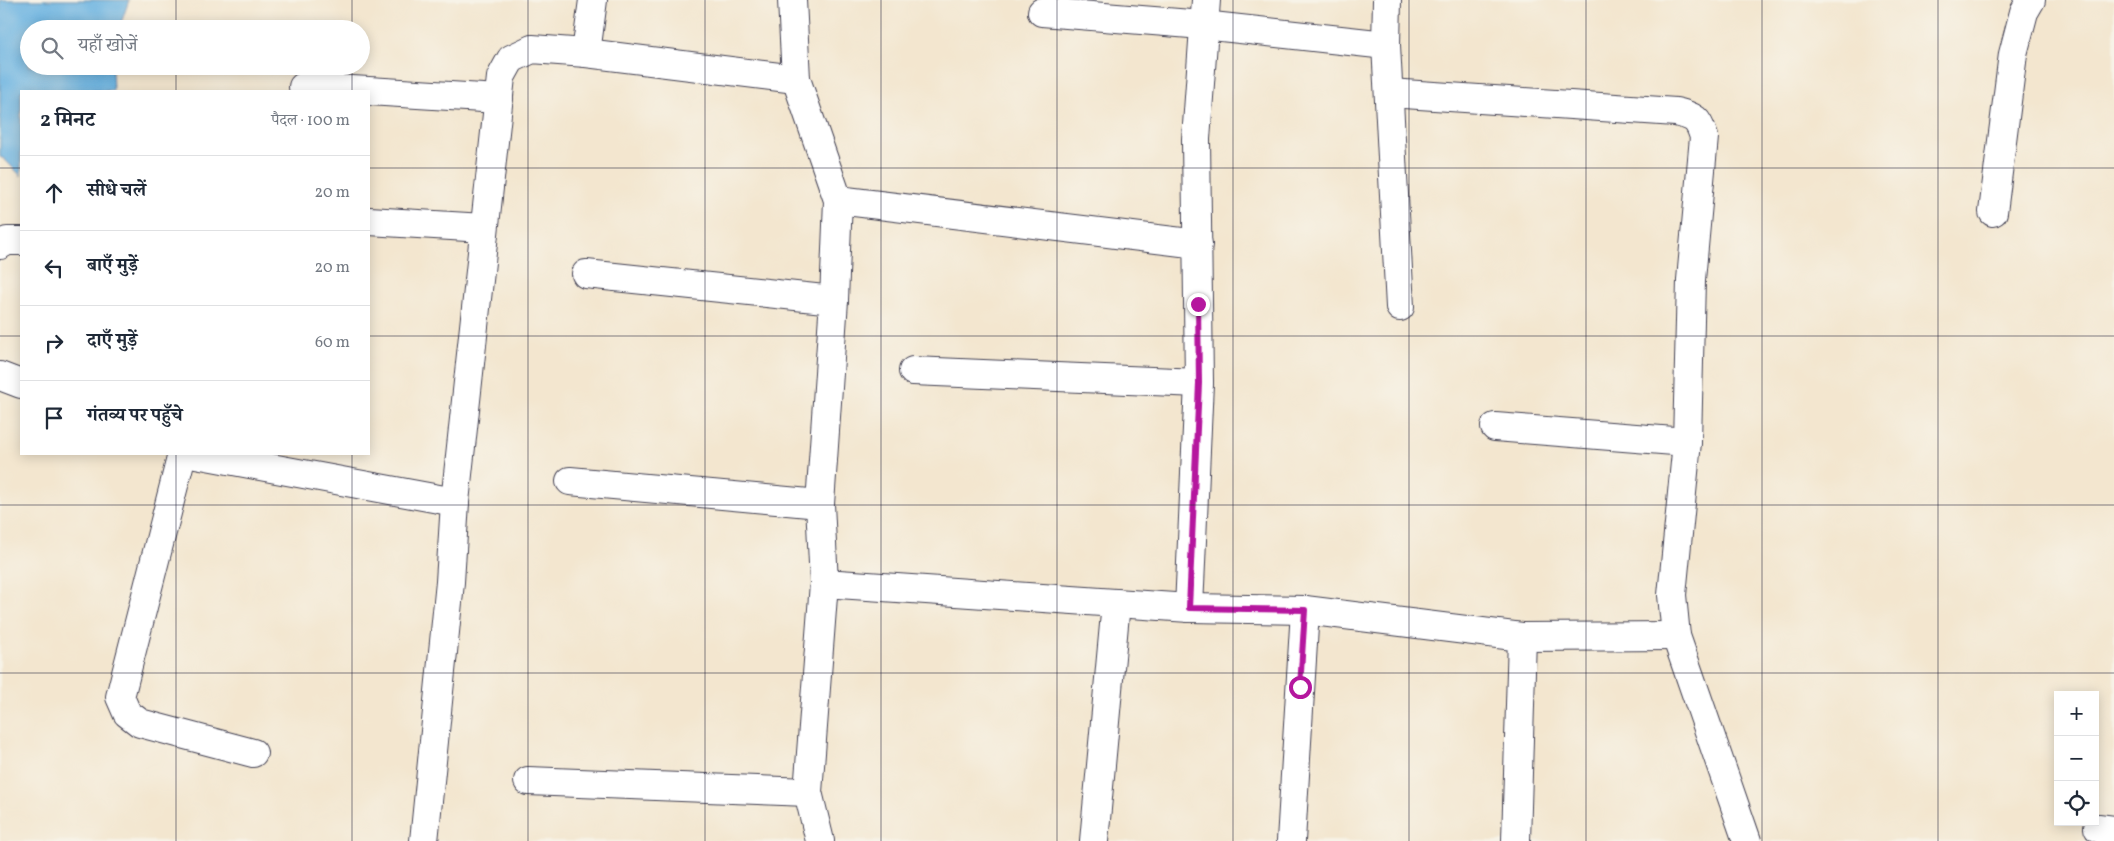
<!DOCTYPE html>
<html lang="hi">
<head>
<meta charset="utf-8">
<style>
  :root { --surface:#fff; --page:#f6f6f7; --text:#1f2937; --muted:#747a83; --line:#e0e1e3 }
  body { margin:0; font-family:Vollkorn,"Noto Serif Devanagari",serif; background:var(--page); color:var(--text) }
  .controls { position:absolute; right:15px; bottom:15px; display:grid; overflow:hidden; border-radius:0px; box-shadow:0 2px 12px #0003 }
  .controls button { width:45px; height:45px; display:grid; place-items:center; padding:0; border:0; border-bottom:1px solid var(--line); background:var(--surface); color:var(--text); font:25px sans-serif }
  .stop { position:absolute; width:15px; height:15px; margin:-11px; border:4px solid #b5179e; border-radius:50%; background:#fff }
  .stop.end { background:#b5179e; border-color:#fff; box-shadow:0 1px 5px #0008 }
  .list { margin:0; padding:0; list-style:none }
  h2 { display:flex; justify-content:space-between; align-items:center; height:65px; margin:0; padding:0 20px; font-size:21px }
  h2 small { font-size:16px; font-weight:400; color:var(--muted) }
  .list li { display:grid; grid-template-columns:32px 1fr auto; gap:15px; align-items:center; box-sizing:border-box; height:75px; padding:0 20px; border-top:1px solid var(--line) }
  .list b { display:block; font-size:19px; white-space:nowrap }
  .list em { font-size:16px; font-style:normal; color:var(--muted) }
  .icon { flex:none; width:28px; height:28px; fill:none; stroke:currentColor; stroke-width:2; stroke-linecap:round; stroke-linejoin:round }
  .map { position:relative; flex:none; width:2114px; height:841px; overflow:hidden }
  .search { position:absolute; background:var(--surface); box-shadow:0 2px 12px #0003; left:20px; top:20px; width:350px; height:55px; display:flex; align-items:center; gap:12px; box-sizing:border-box; padding:0 18px; border-radius:28px; color:var(--muted); font-size:19px }
  .panel { position:absolute; background:var(--surface); box-shadow:0 2px 12px #0003; left:20px; top:90px; width:350px; height:365px; border-radius:0px }
  .map>svg:first-child { display:block }
  .water { fill:#69b2e1; stroke:#466a8e }
  .lines { fill:none; stroke-linecap:round; stroke-linejoin:round }
  .minor-casing { stroke:#413f51; stroke-width:30 }
  .minor { stroke:#fff; stroke-width:28 }
  .route { stroke:#b5179e; stroke-width:6 }
  .grid { fill:none; stroke:#22223b; stroke-width:1; stroke-opacity:0.55 }
</style>
</head>
<body>
<div class="map">
<svg width="2114" height="841" viewBox="0 0 2114 841">
  <rect width="100%" height="100%" fill="#f7f3e8"/>
  <filter id="ink" filterUnits="userSpaceOnUse"><feTurbulence type="fractalNoise" baseFrequency=".02" numOctaves="2"/><feDisplacementMap in="SourceGraphic" scale="10" xChannelSelector="R" yChannelSelector="G"/><feConvolveMatrix kernelMatrix="1 2 1 2 8 2 1 2 1" color-interpolation-filters="sRGB"/></filter>
  <filter id="wash" filterUnits="userSpaceOnUse"><feTurbulence type="fractalNoise" baseFrequency=".0096" numOctaves="4" result="noise"/><feDisplacementMap in="SourceGraphic" scale="20" xChannelSelector="R" yChannelSelector="G"/><feGaussianBlur stdDeviation="1.12" result="paint"/><feColorMatrix in="noise" values="0 0 0 0 0 0 0 0 0 0 0 0 0 0 0 0 0 1.4 0 .05"/><feComposite in="paint" operator="in"/></filter>
  <g filter="url(#wash)">
    <rect width="100%" height="100%" fill="#f3e6cf"/>
    <polygon class="water" points="0,0 129,0 119,29 29,29 29,66 112,66 113,91 21,91 21,176 4,159 0,157"/>
  </g>
  <g filter="url(#ink)">
    <g class="lines">
      <defs>
        <g id="minor">
          <polyline points="792,0 796,79 838,200 834,300 820,504 824,583 808,792 820,841"/>
          <polyline points="1387,0 1386,45 1400,307"/>
          <polyline points="1042,12 1203,25 1386,45"/>
          <polyline points="586,53 593,0"/>
          <polyline points="303,87 499,99"/>
          <path d="M1389 93 1676 112C1695 117 1698 118 1704 137L1691 280 1687 442 1672 595 1676 636 1747 841"/>
          <polyline points="838,200 1198,244"/>
          <polyline points="1993,212 2013,54 2024,12 2031,0"/>
          <polyline points="369,221 484,228"/>
          <polyline points="0,245 7,241 21,241"/>
          <polyline points="586,274 834,300"/>
          <polyline points="913,371 1199,383"/>
          <polyline points="0,376 21,384"/>
          <polyline points="1495,427 1687,442"/>
          <polyline points="182,454 120,697 127,713 140,723 253,753"/>
          <polyline points="196,454 455,502"/>
          <polyline points="570,481 820,504"/>
          <polyline points="824,583 1189,608 1305,610 1522,637 1676,636"/>
          <polyline points="1189,608 1199,383 1196,139 1206,0"/>
          <polyline points="528,781 808,792"/>
          <polyline points="2098,828 2114,830"/>
          <polyline points="424,841 450,582 455,502 501,77 511,59 532,49 586,53 796,79"/>
          <polyline points="1094,841 1116,603"/>
          <polyline points="1291,841 1305,610"/>
          <polyline points="1516,841 1522,637"/>
        </g>
      </defs>
      <use href="#minor" class="minor-casing"/>
      <use href="#minor" class="minor"/>
    </g>
  </g>
  <g class="lines" filter="url(#ink)">
    <polyline class="route" points="1198,304 1199,383 1189,608 1305,610 1300,687"/>
  </g>
  <path class="grid" d="M176 0V29M352 0V29M528 0V841M705 0V841M881 0V841M1057 0V841M1233 0V841M1409 0V841M1586 0V841M1762 0V841M1938 0V841M176 66V91M352 66V91M0 168H21M369 168H2114M0 336H21M369 336H2114M176 454V841M352 454V841M0 505H2114M0 673H2114"/>
</svg>
<div class="controls">
<button>+</button>
<button>−</button>
<button><svg class="icon" aria-label="locate" viewBox="0 0 24 24"><circle cx="12" cy="12" r="6"/><path d="M12 2v4M12 18v4M2 12h4M18 12h4"/></svg></button>
</div>
<div class="stop" style="left:1300px;top:687px"></div>
<div class="stop end" style="left:1198px;top:304px"></div>
<div class="search"><svg class="icon" aria-label="search" viewBox="0 0 24 24"><circle cx="10" cy="10" r="6"/><path d="M15 15l6 6"/></svg>यहाँ खोजें</div>
<section class="panel">
<h2>2 मिनट<small>पैदल · 100 m</small></h2>
<ul class="list">
<li><svg class="icon" aria-label="ahead" viewBox="0 0 24 24"><path d="M12 20V5M6 11l6-6 6 6"/></svg><div><b>सीधे चलें</b></div><em>20 m</em></li>
<li><svg class="icon" aria-label="left" viewBox="0 0 24 24"><path d="M17 20v-9H6M10 6l-5 5 5 5"/></svg><div><b>बाएँ मुड़ें</b></div><em>20 m</em></li>
<li><svg class="icon" aria-label="right" viewBox="0 0 24 24"><path d="M7 20v-9h11M14 6l5 5-5 5"/></svg><div><b>दाएँ मुड़ें</b></div><em>60 m</em></li>
<li><svg class="icon" aria-label="arrive" viewBox="0 0 24 24"><path d="M6 21V4h12l-3 4 3 4H6"/></svg><div><b>गंतव्य पर पहुँचे</b></div></li>
</ul>
</section>
</div>
</body>
</html>
